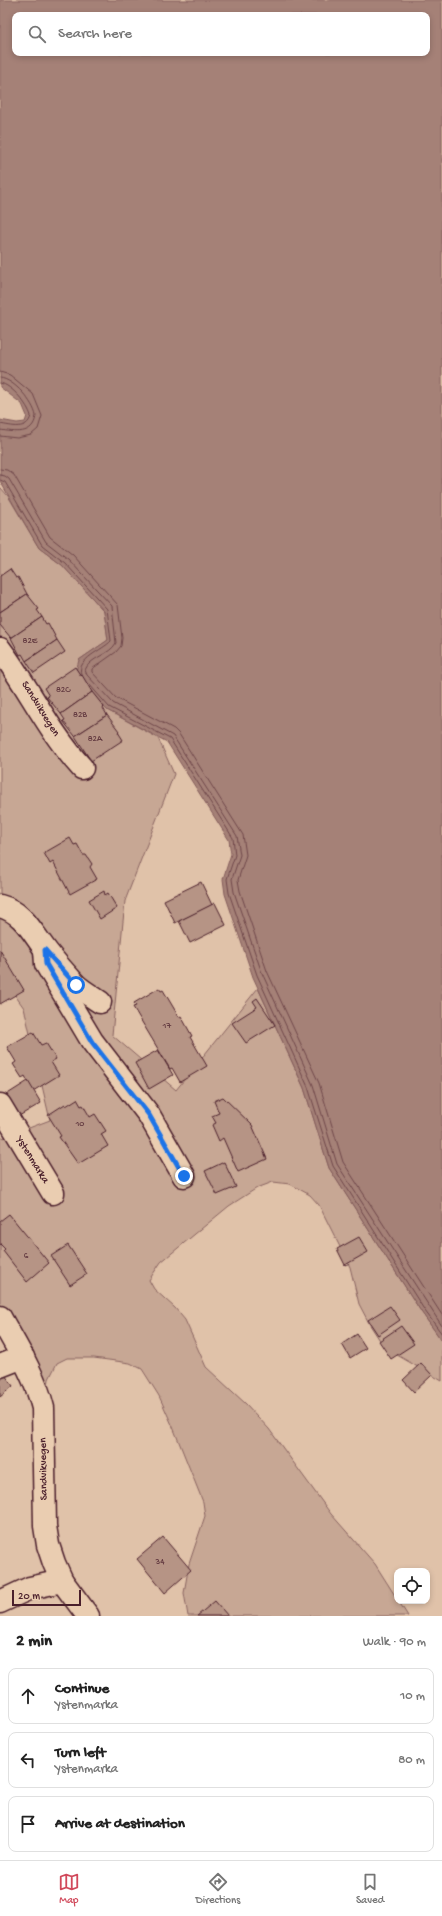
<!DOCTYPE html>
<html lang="en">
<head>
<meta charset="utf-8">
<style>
  :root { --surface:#fff; --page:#f6f6f6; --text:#222; --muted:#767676; --line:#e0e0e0; --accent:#d1495b }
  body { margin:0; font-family:"Gochi Hand",sans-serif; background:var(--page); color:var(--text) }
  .controls { position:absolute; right:12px; bottom:12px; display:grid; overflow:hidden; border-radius:8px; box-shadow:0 2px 6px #0003 }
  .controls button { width:36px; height:36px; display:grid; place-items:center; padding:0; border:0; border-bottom:1px solid var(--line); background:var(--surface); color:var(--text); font:20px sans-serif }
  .scale { position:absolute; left:12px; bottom:10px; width:69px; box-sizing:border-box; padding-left:4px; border:2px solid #4a1f2b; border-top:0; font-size:11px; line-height:14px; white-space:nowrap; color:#4a1f2b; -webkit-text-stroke:3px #eacdb1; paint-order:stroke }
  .stop { position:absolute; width:12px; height:12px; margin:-9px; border:3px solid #1a73e8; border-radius:50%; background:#fff }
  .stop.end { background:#1a73e8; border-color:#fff; box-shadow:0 1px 4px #0008 }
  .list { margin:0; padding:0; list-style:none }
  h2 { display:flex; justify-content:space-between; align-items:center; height:52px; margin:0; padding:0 16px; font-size:17px }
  h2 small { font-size:13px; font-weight:400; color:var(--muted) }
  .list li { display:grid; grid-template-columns:26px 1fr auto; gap:12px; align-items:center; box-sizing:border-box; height:56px; margin:0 8px 8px; padding:0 8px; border:1px solid var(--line); border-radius:8px }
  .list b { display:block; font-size:15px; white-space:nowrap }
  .list p { margin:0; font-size:13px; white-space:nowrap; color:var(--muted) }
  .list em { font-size:13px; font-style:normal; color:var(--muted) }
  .icon { flex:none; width:22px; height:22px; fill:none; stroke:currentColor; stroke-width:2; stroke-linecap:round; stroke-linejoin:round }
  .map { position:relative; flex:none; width:442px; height:1616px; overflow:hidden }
  .search { position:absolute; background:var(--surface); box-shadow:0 2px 6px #0003; left:12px; right:12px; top:12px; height:44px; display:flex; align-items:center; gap:10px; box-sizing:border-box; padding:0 14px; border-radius:8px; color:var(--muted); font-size:15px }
  .sheet { height:244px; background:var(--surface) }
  nav { display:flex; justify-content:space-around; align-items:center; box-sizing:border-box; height:56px; border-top:1px solid var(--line); background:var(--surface); font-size:11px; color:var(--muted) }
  nav a { display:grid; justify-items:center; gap:2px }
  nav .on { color:var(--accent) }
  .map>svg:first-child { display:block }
  .green { fill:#c7a794; stroke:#886360 }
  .water { fill:#a58177; stroke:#815a59; fill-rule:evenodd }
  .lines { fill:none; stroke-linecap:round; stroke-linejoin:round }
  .shore { stroke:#6e4649; stroke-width:1 }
  .building { fill:#b69485; stroke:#4a1f2b }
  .minor-casing { stroke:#4a1f2b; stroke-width:25 }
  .minor { stroke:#eacdb1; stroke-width:22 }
  .route { stroke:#1a73e8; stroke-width:5 }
  .labels { text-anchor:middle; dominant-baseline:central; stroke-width:3; stroke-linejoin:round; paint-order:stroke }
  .number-label { font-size:9px; fill:#653c42 }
  .street-label { font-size:11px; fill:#4a1f2b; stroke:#eacdb1 }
</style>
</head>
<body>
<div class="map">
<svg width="442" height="1616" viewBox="0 0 442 1616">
  <rect width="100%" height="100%" fill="#e0c2a9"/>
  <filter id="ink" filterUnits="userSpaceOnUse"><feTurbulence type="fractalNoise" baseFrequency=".025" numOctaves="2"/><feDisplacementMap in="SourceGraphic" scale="8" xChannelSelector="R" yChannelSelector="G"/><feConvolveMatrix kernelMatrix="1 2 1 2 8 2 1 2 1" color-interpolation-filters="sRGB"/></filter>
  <g filter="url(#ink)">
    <polygon class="green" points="0,487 8,496 39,548 62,565 104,611 108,640 79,660 107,710 158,738 174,774 125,901 112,1035 176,1090 258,988 304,1088 329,1168 422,1313 442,1341 442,1381 385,1348 370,1325 359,1304 350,1267 319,1205 310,1195 290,1184 273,1182 257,1188 229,1206 161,1262 149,1280 154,1289 175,1308 185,1320 206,1367 246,1404 269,1429 331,1514 375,1564 408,1616 188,1616 184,1593 189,1564 205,1516 203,1502 173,1427 159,1396 142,1369 130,1363 94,1358 67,1358 57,1363 49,1379 45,1409 0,1319 0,1139 50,1120 24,1008 0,974"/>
    <path class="water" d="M0 0H442V1341L422 1313 329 1168 304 1088 253 977 225 894 223 879 231 854 229 840 167 742 107 710 79 680 76 671 79 660 108 640 104 611 62 565 39 548 0 481V420L17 423 25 422 27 416 22 404 0 387ZM15 15H427V53H15Z"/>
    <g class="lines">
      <g class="shore">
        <polyline points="0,372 10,375 33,394 42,416 38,429 31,435 17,438 0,436"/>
        <path d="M0 378C14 379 34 403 36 416 33 436 15 432 0 430"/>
        <path d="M0 383C12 385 28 405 31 416 27 431 12 426 0 424"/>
        <polyline points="0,469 7,470 14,475 50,537 73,555 118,605 122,638 121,646 116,652 92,669 92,672 116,698 174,729 179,734 243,835 246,855 238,880 240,891 267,971 319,1083 343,1162 442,1315"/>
        <path d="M0 475 5 476 9 479 46 542 68 559 112 606 116 643C110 655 90 657 85 670L87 675 113 703 173 736 237 836 240 855 232 879 234 892 262 973 313 1085 337 1164 442 1326"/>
        <path d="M0 480 5 482 42 545 65 563 107 609 111 641C103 650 76 659 81 674"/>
        <polyline points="89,684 109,707 170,739 233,838 235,855 227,879 229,893 257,975 308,1087 333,1166 425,1311 442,1334"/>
      </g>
    </g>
    <g class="building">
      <polygon points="10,569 16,578 18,577 27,594 0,612 0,576"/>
      <polygon points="27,594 39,609 37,610 42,617 11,638 0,625 0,612"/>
      <polygon points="42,617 46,624 48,623 57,640 26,661 22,654 20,655 11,638"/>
      <polygon points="57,640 65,652 34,673 26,661"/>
      <polygon points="75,667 81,676 82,675 92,692 61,714 47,697 49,696 44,688"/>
      <polygon points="92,692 104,707 103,708 107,715 75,736 63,721 65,720 61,714"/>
      <polygon points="107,715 119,731 118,732 123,740 91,761 75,736"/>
      <polygon points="70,838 74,845 77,844 83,855 86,855 92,864 90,867 97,879 70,894 53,862 50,864 44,853"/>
      <polygon points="201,882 212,905 175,923 164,900"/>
      <polygon points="104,891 105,895 108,893 117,908 100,919 89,900"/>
      <polygon points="215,903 226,925 190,943 179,921"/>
      <polygon points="0,950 24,990 0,1004"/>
      <polygon points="159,988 161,991 163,990 179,1017 181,1016 192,1036 190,1037 207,1066 180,1082 172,1068 170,1069 133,1007 136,1006 134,1003"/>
      <polygon points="257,998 275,1025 246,1043 232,1023 257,1007 253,1001"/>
      <polygon points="33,1032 41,1045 46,1043 56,1059 51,1062 59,1075 33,1091 25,1076 22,1078 13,1064 16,1062 7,1047"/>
      <polygon points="158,1050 173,1075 149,1089 135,1063"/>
      <polygon points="28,1081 41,1103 19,1116 6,1095"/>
      <polygon points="223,1097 252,1125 267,1159 238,1172 223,1138 219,1141 212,1125 216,1123 212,1116 219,1113 214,1101"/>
      <polygon points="77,1099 81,1106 83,1105 90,1117 95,1114 106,1131 101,1134 108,1146 78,1164 59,1137 61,1136 48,1115 65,1104 66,1106"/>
      <polygon points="224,1162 236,1187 217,1195 205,1171"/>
      <polygon points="9,1214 49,1263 27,1282 3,1251 5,1249 0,1244 0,1221"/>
      <polygon points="359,1237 368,1252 345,1265 337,1249"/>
      <polygon points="68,1245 87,1274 70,1285 51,1256"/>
      <polygon points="390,1306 400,1320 378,1335 368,1320"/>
      <polygon points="401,1326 414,1344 391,1359 379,1341"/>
      <polygon points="357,1334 366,1348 350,1358 342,1344"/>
      <polygon points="421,1363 432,1375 414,1392 403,1380"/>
      <polygon points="5,1375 13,1386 0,1397 0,1379"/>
      <polygon points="163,1537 191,1570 165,1593 137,1559"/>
      <polygon points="215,1601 228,1616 197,1616"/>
    </g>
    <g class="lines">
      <defs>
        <g id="minor">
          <path d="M0 649C29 688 49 732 82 768"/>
          <path d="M0 906C23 912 32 932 45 949 54 961 65 973 75 984 82 991 92 996 100 1002"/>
          <polyline points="45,950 46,964 92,1041 149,1115 184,1176"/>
          <polyline points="0,1105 53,1193"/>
          <path d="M0 1317C16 1346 35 1375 43 1408L45 1526 48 1545 54 1563 62 1581 88 1616"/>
          <polyline points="0,1366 23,1357"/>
          <polyline points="0,1602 30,1588 62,1581"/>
        </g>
      </defs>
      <use href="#minor" class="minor-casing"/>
      <use href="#minor" class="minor"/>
    </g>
  </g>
  <g class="lines" filter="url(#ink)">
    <polyline class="route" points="76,985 45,950 46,964 92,1042 149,1115 184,1176"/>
  </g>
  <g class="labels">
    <g class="number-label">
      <text x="30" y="641">82E</text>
      <text x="63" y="690">82C</text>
      <text x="80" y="715">82B</text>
      <text x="95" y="739">82A</text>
      <text x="167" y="1026">17</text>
      <text x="80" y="1124">10</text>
      <text x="26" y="1256">6</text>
      <text x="160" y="1562">34</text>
    </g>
    <g class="street-label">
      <text transform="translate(40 709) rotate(58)">Sandvikvegen</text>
      <text transform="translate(32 1160) rotate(58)">Ystenmarka</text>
      <text transform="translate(44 1469) rotate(-91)">Sandvikvegen</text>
    </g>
  </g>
</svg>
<div class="controls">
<button><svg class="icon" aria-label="locate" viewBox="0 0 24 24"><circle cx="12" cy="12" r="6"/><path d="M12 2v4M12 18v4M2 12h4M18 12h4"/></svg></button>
</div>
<div class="scale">20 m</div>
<div class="stop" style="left:76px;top:985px"></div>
<div class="stop end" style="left:184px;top:1176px"></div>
<div class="search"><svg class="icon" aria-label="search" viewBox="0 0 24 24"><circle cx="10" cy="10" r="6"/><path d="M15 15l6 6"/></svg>Search here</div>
</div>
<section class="sheet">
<h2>2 min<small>Walk · 90 m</small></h2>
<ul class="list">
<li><svg class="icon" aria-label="ahead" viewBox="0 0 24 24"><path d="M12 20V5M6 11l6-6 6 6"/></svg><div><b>Continue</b><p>Ystenmarka</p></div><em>10 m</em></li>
<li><svg class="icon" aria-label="left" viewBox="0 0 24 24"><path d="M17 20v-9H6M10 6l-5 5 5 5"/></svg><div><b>Turn left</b><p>Ystenmarka</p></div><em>80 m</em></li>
<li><svg class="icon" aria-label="arrive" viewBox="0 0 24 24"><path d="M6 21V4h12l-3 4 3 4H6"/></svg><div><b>Arrive at destination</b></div></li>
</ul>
</section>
<nav>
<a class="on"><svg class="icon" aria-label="map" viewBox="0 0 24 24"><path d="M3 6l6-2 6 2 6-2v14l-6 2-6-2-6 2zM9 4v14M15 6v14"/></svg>Map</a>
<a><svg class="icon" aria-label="directions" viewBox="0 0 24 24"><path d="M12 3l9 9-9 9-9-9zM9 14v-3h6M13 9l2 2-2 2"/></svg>Directions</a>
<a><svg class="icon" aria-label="saved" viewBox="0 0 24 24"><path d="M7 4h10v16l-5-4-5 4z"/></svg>Saved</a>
</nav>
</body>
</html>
